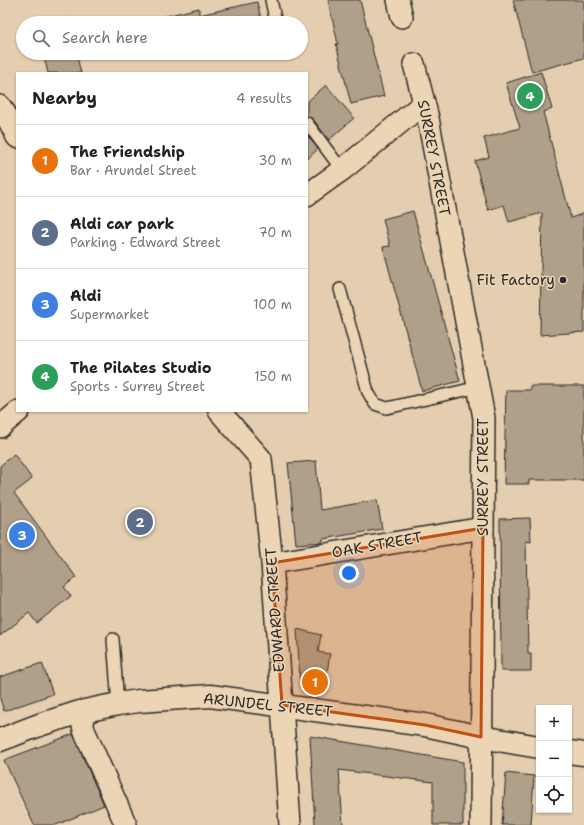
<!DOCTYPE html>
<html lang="en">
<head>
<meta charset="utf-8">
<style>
  :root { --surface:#fff; --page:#f6f6f6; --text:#222; --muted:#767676; --line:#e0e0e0; --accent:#2b2b2b }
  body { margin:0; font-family:"Shantell Sans",sans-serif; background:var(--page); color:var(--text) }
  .controls { position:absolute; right:12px; bottom:12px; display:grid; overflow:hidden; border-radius:0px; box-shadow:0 1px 3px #0004 }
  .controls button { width:36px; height:36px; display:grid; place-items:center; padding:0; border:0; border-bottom:1px solid var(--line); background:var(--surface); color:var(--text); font:20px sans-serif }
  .you { position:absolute; left:349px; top:573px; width:14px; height:14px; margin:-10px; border:3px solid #fff; border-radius:50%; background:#1a73e8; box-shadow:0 0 0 6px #1a73e833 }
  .badge { display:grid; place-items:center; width:26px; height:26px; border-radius:50%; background:var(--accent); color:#fff; font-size:13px; font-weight:700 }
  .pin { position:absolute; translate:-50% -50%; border:2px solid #fff; box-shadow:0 1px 4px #0006 }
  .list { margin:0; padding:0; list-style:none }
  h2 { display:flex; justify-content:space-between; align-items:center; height:52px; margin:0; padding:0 16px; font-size:17px }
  h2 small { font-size:13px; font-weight:400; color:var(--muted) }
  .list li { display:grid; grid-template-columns:26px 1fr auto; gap:12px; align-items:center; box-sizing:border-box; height:72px; padding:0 16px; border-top:1px solid var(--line) }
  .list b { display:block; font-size:15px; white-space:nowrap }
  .list p { margin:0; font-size:13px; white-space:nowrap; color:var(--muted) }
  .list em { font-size:13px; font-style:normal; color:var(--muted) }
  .icon { flex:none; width:22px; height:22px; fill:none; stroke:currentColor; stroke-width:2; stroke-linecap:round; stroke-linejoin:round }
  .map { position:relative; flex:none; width:584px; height:825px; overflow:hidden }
  .search { position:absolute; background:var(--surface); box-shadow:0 1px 3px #0004; left:16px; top:16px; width:292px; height:44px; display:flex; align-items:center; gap:10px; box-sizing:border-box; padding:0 14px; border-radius:22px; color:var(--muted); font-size:15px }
  .panel { position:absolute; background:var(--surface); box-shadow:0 1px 3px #0004; left:16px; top:72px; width:292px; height:340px; border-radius:0px }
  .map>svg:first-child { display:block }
  .building { fill:#b0a08a; stroke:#2b2b2b }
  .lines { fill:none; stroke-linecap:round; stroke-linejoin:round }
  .service-casing { stroke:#2b2b2b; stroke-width:14 }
  .minor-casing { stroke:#2b2b2b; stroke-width:24 }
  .tertiary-casing { stroke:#2b2b2b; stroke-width:25 }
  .service { stroke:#ecd5b5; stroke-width:11 }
  .minor { stroke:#ecd5b5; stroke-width:21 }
  .tertiary { stroke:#ecd5b5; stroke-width:22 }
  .marked { fill:#c25012; fill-opacity:0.2; stroke:#c25012; stroke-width:3; stroke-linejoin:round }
  .poi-dot { fill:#2b2b2b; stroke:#ecd5b5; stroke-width:1.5 }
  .labels { text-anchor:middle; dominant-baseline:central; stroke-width:3; stroke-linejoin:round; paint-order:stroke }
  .street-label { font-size:15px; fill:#2b2b2b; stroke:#ecd5b5 }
  .poi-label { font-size:15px; fill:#2b2b2b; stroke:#ecd5b5; text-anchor:end }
</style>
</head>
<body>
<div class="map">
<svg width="584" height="825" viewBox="0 0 584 825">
  <rect width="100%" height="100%" fill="#e4ceaf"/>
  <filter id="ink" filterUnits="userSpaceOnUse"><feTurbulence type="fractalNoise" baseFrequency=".025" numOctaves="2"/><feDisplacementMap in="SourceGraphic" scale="8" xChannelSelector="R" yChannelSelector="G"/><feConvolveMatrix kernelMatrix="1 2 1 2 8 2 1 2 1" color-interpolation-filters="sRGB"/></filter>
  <g filter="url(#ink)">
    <g class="building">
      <polygon points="328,0 360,0 384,96 351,104 336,44 338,44"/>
      <polygon points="513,0 584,0 584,58 532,72"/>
      <polygon points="257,2 262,23 132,23 154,18 154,19 199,8 199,15"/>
      <polygon points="67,18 68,23 47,23"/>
      <polygon points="43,53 76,53 81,73 48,73"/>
      <polygon points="541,72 552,109 543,112 571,218 584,213 584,332 540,335 542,213 509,222 504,205 488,210 475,161 489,157 484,138 520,128 506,83"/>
      <polygon points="326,85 354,118 329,140 313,119 310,117 307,116 307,102"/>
      <polygon points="307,135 318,149 307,159"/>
      <polygon points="413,211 460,381 422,391 383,247 390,246 383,219"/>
      <polygon points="530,386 584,386 584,480 529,480 529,484 504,484 506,390 530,390"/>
      <polygon points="14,454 32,479 14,493 76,577 64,587 71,596 37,623 29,613 0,636 0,466"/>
      <polygon points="316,461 320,510 377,500 382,529 323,539 323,542 296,544 288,463"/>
      <polygon points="530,518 531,542 526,541 528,654 531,654 531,671 501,671 500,519"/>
      <polygon points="297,629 321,635 318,652 330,654 324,692 307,689 300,682"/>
      <polygon points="42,663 53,694 4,711 0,699 0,677"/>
      <polygon points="73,734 104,805 56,825 34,825 4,760"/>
      <polygon points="310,736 463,762 463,825 433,825 433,782 339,770 343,825 315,825"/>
      <polygon points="506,773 534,776 531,825 502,825"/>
    </g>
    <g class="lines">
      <defs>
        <g id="service">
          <polyline points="271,0 276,23"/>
          <polyline points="307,123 342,170"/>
          <polyline points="340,289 368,392 375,404 387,408 479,387"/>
          <polyline points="113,639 118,704"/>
        </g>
        <g id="minor">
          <polyline points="398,0 402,17"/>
          <polyline points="414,64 428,118 484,418 483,528 481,825"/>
          <polyline points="0,106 5,113 17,137"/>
          <polyline points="307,195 342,170 424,103"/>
          <polyline points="219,411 261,459 272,563 282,705 290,825"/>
          <polyline points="0,427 19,411"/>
          <polyline points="272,563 483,528"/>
          <polyline points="80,712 84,730 126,825"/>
        </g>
        <g id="tertiary">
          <polyline points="0,740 42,724 80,712 118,704 139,701 210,696 425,725 481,737 539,747"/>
          <polyline points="569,752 584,754"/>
        </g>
      </defs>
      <use href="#service" class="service-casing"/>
      <use href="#minor" class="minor-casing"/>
      <use href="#tertiary" class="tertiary-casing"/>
      <use href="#service" class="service"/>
      <use href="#minor" class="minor"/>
      <use href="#tertiary" class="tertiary"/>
    </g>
  </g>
  <path class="marked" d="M483 528 481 737 425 725 282 705 272 563Z"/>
  <circle class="poi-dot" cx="563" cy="280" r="4"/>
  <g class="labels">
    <g class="street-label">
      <text transform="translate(434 158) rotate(79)">SURREY STREET</text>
      <text transform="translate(483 477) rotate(-90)">SURREY STREET</text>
      <text transform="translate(377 545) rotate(-10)">OAK STREET</text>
      <text transform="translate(275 610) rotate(-94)">EDWARD STREET</text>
      <text transform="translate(268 705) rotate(6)">ARUNDEL STREET</text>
    </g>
    <g class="poi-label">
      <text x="555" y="280">Fit Factory</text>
    </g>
  </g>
</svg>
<div class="controls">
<button>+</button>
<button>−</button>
<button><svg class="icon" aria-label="locate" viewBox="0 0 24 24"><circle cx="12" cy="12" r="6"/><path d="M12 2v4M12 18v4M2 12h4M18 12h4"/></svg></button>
</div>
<div class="you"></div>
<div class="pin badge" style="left:315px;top:682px;background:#e8710a">1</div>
<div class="pin badge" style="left:140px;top:522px;background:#5c6f8a">2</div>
<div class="pin badge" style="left:22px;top:535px;background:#3f7fe0">3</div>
<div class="pin badge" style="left:530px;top:96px;background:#2e9e5b">4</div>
<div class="search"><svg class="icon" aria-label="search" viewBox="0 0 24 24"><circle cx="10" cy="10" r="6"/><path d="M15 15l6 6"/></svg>Search here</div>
<section class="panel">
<h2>Nearby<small>4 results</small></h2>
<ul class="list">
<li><span class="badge" style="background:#e8710a">1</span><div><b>The Friendship</b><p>Bar · Arundel Street</p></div><em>30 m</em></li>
<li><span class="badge" style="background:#5c6f8a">2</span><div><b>Aldi car park</b><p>Parking · Edward Street</p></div><em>70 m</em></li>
<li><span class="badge" style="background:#3f7fe0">3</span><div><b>Aldi</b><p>Supermarket</p></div><em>100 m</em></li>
<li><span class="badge" style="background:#2e9e5b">4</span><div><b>The Pilates Studio</b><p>Sports · Surrey Street</p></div><em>150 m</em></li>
</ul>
</section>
</div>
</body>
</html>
